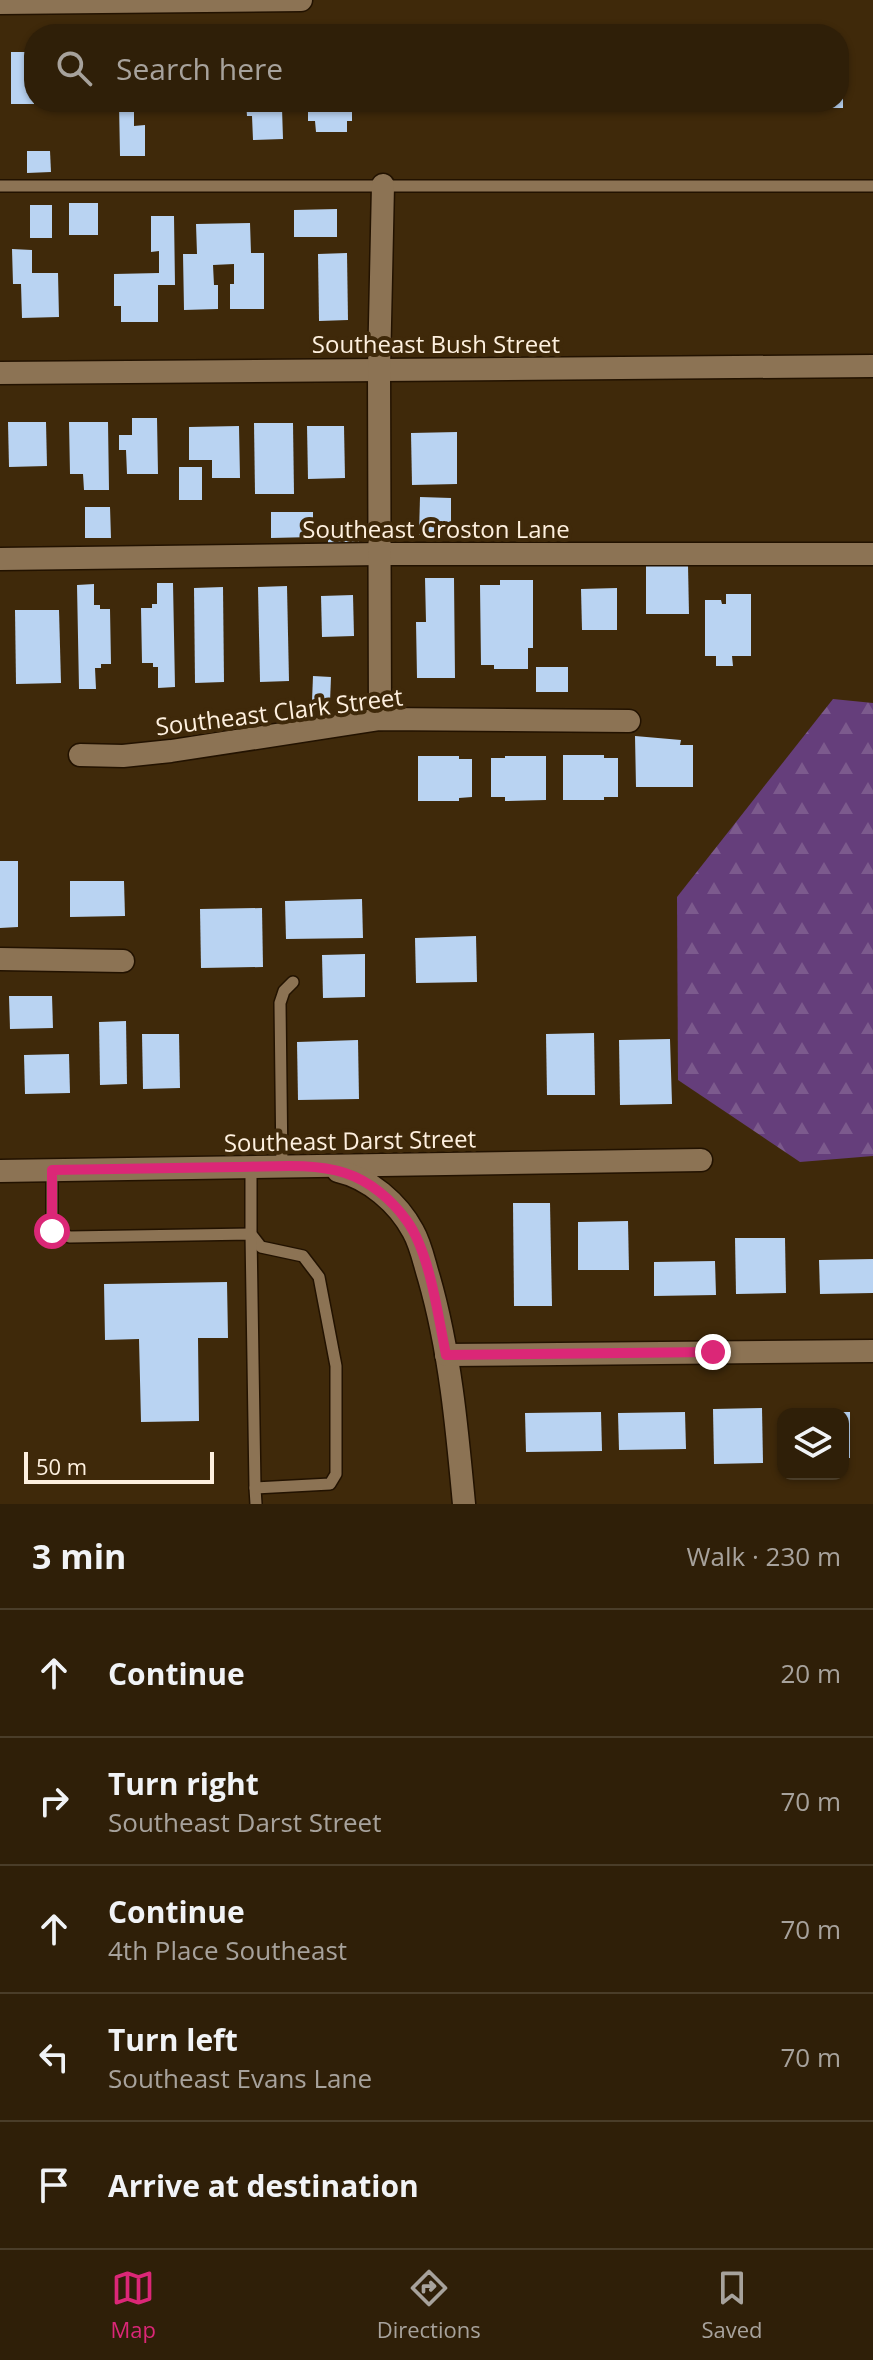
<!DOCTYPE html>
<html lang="en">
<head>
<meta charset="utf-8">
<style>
  :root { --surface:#2f1f08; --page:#372712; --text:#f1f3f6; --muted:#a7a29c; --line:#4a3d29; --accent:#db2777 }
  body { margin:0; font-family:"Open Sans",sans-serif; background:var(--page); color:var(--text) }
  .controls { position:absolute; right:24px; bottom:24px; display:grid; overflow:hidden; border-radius:16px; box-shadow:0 2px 6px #0004 }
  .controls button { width:72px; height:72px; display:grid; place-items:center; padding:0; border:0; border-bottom:2px solid var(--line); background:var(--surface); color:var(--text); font:40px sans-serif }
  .scale { position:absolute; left:24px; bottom:20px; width:190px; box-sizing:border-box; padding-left:8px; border:4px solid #fef0df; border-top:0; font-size:22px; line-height:28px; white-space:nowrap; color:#fef0df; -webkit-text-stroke:6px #3f290a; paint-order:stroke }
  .stop { position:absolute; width:24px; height:24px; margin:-18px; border:6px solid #db2777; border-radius:50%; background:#fff }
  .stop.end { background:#db2777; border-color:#fff; box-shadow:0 2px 8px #0008 }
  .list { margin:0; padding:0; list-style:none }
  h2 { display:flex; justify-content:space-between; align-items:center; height:104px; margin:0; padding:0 32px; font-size:34px }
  h2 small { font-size:26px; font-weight:400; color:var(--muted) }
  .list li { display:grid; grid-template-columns:52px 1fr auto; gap:24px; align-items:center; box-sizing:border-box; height:128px; padding:0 32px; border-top:2px solid var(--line) }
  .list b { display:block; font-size:30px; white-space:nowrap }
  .list p { margin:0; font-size:26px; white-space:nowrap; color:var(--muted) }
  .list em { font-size:26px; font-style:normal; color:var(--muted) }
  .icon { flex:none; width:44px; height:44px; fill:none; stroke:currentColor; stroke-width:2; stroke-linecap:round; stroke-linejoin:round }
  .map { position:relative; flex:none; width:873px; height:1504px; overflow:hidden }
  .search { position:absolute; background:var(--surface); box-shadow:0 2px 6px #0004; left:24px; right:24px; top:24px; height:88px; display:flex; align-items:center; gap:20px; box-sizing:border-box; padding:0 28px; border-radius:32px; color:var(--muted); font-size:30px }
  .sheet { height:744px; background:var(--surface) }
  nav { display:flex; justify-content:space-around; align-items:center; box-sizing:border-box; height:112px; border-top:2px solid var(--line); background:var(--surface); font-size:22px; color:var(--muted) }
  nav a { display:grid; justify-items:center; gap:4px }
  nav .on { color:var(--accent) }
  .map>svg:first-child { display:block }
  .forest { fill:url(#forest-firs) }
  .building { fill:#b9d3f2 }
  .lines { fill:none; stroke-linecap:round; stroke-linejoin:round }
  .lane-casing { stroke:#221200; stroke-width:14 }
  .street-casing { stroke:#221200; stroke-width:25 }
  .lane { stroke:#8c7354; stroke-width:11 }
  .street { stroke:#8c7354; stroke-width:22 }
  .route { stroke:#db2777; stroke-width:10 }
  .labels { text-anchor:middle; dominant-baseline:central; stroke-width:8; stroke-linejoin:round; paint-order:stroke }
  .street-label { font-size:24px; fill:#fef0df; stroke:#3f290a }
</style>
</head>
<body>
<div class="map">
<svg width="873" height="1504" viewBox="0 0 873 1504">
  <defs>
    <pattern id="forest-firs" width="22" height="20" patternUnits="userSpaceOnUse" patternTransform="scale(2)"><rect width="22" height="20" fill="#653e7b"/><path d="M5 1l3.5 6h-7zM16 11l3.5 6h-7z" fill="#7c5a8d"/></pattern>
  </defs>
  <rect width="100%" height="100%" fill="#3f290a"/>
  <polygon class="forest" points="833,699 873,703 873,1156 800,1162 678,1080 677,897"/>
  <g class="building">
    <rect x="11" y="52" width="23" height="52"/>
    <polygon points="839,62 843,62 843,108 792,108 792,102 839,102"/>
    <polygon points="176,102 236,102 237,110 176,111"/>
    <polygon points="246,102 290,102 290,108 282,108 283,139 253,140 252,116 247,116"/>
    <polygon points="308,102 352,102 352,121 347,121 347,132 316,132 315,121 308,121"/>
    <polygon points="119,103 134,103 134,126 145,125 145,156 120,156"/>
    <polygon points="27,151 50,151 51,172 27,173"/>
    <rect x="69" y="203" width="29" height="32"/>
    <rect x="30" y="205" width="22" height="33"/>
    <polygon points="337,209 337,237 294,237 294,210"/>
    <polygon points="151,216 174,216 175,285 158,285 158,322 121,322 121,306 114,306 114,274 159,273 159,251 151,252"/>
    <polygon points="250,223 251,253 264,253 264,309 230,309 230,284 234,284 234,264 213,265 214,285 218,285 218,309 184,310 183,254 197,254 196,224"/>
    <polygon points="12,249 32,250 32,273 58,273 59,317 22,318 21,284 13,284"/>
    <polygon points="347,253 348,320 319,321 318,254"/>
    <polygon points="132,418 157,418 158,474 127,474 126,450 119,450 119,435 132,435"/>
    <polygon points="8,422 46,422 47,466 9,467"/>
    <polygon points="69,422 108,422 109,490 84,490 83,474 70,474"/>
    <polygon points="254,423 293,423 294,494 255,494"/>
    <polygon points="239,426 240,478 212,478 212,460 189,460 189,427"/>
    <polygon points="307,426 344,426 345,478 308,479"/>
    <polygon points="457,432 457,484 412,485 411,433"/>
    <rect x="179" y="467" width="23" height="33"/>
    <polygon points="420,497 451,498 451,532 419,535"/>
    <polygon points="85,507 110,507 111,538 85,538"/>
    <polygon points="271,512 313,512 313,537 271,538"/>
    <polygon points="359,522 359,543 328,544 328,523"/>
    <polygon points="688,565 689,614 646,614 646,566"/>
    <polygon points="425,578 454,578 455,678 417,678 416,622 426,622"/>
    <polygon points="500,580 533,580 533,648 528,648 528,669 494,669 494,665 481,665 480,585 500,585"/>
    <polygon points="157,583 173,583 175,687 158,688 158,667 153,667 153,663 142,663 141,608 152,608 152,604 157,604"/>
    <polygon points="94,584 94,605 100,605 100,609 110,609 111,664 101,664 101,668 95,668 96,689 79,689 77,585"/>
    <polygon points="287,586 289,681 260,682 258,587"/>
    <polygon points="223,587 224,682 195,683 194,588"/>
    <polygon points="617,588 617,630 582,630 581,589"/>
    <polygon points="726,594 751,594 751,656 732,656 733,666 716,666 716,656 705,656 705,600 721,600 722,604 726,604"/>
    <polygon points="353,595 354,636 322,637 321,596"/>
    <polygon points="15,610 59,610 61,683 16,684"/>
    <rect x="536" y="667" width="32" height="25"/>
    <polygon points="313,676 331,677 330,702 312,701"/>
    <polygon points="635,736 681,740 680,745 693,745 693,787 636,787"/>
    <polygon points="563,755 604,755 604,758 618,758 618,797 604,797 604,800 563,800"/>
    <polygon points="418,756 459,756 459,759 472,759 472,797 459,798 459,801 418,801"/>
    <polygon points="505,756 546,756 546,800 505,801 505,797 491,797 491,758 505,758"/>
    <polygon points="0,861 18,861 18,927 0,928"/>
    <polygon points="70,881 124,881 125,916 70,917"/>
    <polygon points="362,899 363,938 286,939 285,901"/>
    <polygon points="262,908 263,967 201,968 200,909"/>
    <polygon points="476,936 477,982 416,983 415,938"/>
    <polygon points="365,954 365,997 323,998 322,955"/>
    <polygon points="9,996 52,996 53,1028 10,1029"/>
    <polygon points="126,1021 127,1084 100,1085 99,1022"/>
    <polygon points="594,1033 595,1095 547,1095 546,1034"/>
    <polygon points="142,1034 179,1034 180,1088 143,1089"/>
    <polygon points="670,1039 672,1104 620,1105 619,1040"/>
    <polygon points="358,1040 359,1099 298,1100 297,1042"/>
    <polygon points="69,1054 70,1093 25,1094 24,1055"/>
    <polygon points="513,1203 550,1203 552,1306 514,1306"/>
    <polygon points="628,1221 629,1270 578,1270 578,1222"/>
    <polygon points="735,1238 785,1238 786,1293 736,1294"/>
    <polygon points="873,1259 873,1293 820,1294 819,1260"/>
    <polygon points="715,1261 716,1295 654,1296 654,1262"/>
    <polygon points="227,1282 228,1338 198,1338 199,1421 141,1422 139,1339 105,1340 104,1284"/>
    <polygon points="762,1408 763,1463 714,1464 713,1409"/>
    <polygon points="601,1412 602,1451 526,1452 525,1413"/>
    <polygon points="685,1412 686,1449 619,1450 618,1413"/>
    <rect x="843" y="1412" width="7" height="46"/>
  </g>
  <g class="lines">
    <defs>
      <g id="lane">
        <polyline points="0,186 873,186"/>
        <polyline points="251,1167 251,1234 261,1247 303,1256 319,1277 336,1366 336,1474 330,1484 255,1488 256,1504"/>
        <polyline points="282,1167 280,1003 284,991 293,982"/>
        <polyline points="52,1170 52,1231 70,1237 251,1234 255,1488"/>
      </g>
      <g id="street">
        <polyline points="0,3 301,0"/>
        <polyline points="0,373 873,366"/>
        <polyline points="0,559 380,554 873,554"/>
        <polyline points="380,719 379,369 383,185"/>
        <polyline points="80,755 123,756 171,751 380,719 629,721"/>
        <polyline points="0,959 123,961"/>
        <polyline points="0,1171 701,1160"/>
        <path d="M338 1171C369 1178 398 1203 413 1231 421 1245 424 1262 429 1278 450 1351 457 1428 464 1504"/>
        <polyline points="446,1355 873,1351"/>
      </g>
    </defs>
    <use href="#lane" class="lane-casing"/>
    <use href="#street" class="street-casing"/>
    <use href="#lane" class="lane"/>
    <use href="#street" class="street"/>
  </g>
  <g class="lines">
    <path class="route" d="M52 1231V1170C113 1169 174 1168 235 1167 271 1167 311 1162 345 1173 370 1181 392 1200 407 1221 430 1253 438 1316 446 1355L713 1352"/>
  </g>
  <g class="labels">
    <g class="street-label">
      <text x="436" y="343">Southeast Bush Street</text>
      <text x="436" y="528">Southeast Croston Lane</text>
      <text transform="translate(279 711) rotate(-7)">Southeast Clark Street</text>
      <text transform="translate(350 1140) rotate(-1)">Southeast Darst Street</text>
    </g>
  </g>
</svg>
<div class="controls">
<button><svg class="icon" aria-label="layers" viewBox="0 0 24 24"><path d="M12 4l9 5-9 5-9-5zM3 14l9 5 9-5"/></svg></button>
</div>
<div class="scale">50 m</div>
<div class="stop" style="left:52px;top:1231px"></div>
<div class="stop end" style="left:713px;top:1352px"></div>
<div class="search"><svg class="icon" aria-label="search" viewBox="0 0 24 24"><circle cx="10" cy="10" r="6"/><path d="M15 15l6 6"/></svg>Search here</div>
</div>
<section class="sheet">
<h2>3 min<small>Walk · 230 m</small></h2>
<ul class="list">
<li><svg class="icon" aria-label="ahead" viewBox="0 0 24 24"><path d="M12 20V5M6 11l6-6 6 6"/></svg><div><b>Continue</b></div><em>20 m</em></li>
<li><svg class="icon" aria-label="right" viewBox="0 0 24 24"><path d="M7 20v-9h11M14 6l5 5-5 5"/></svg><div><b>Turn right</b><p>Southeast Darst Street</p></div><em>70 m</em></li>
<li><svg class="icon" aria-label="ahead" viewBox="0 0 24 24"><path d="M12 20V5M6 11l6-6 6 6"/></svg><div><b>Continue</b><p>4th Place Southeast</p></div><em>70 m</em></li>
<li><svg class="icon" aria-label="left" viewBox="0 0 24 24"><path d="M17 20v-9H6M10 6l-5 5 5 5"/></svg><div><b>Turn left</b><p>Southeast Evans Lane</p></div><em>70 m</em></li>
<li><svg class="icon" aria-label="arrive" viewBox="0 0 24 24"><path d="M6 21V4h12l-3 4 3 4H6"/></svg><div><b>Arrive at destination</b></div></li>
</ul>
</section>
<nav>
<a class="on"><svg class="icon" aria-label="map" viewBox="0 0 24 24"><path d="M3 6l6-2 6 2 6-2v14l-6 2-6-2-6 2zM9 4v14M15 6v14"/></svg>Map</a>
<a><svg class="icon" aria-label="directions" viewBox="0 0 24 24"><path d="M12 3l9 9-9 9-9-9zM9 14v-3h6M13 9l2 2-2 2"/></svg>Directions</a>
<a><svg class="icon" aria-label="saved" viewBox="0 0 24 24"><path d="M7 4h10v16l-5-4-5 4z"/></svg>Saved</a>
</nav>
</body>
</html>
